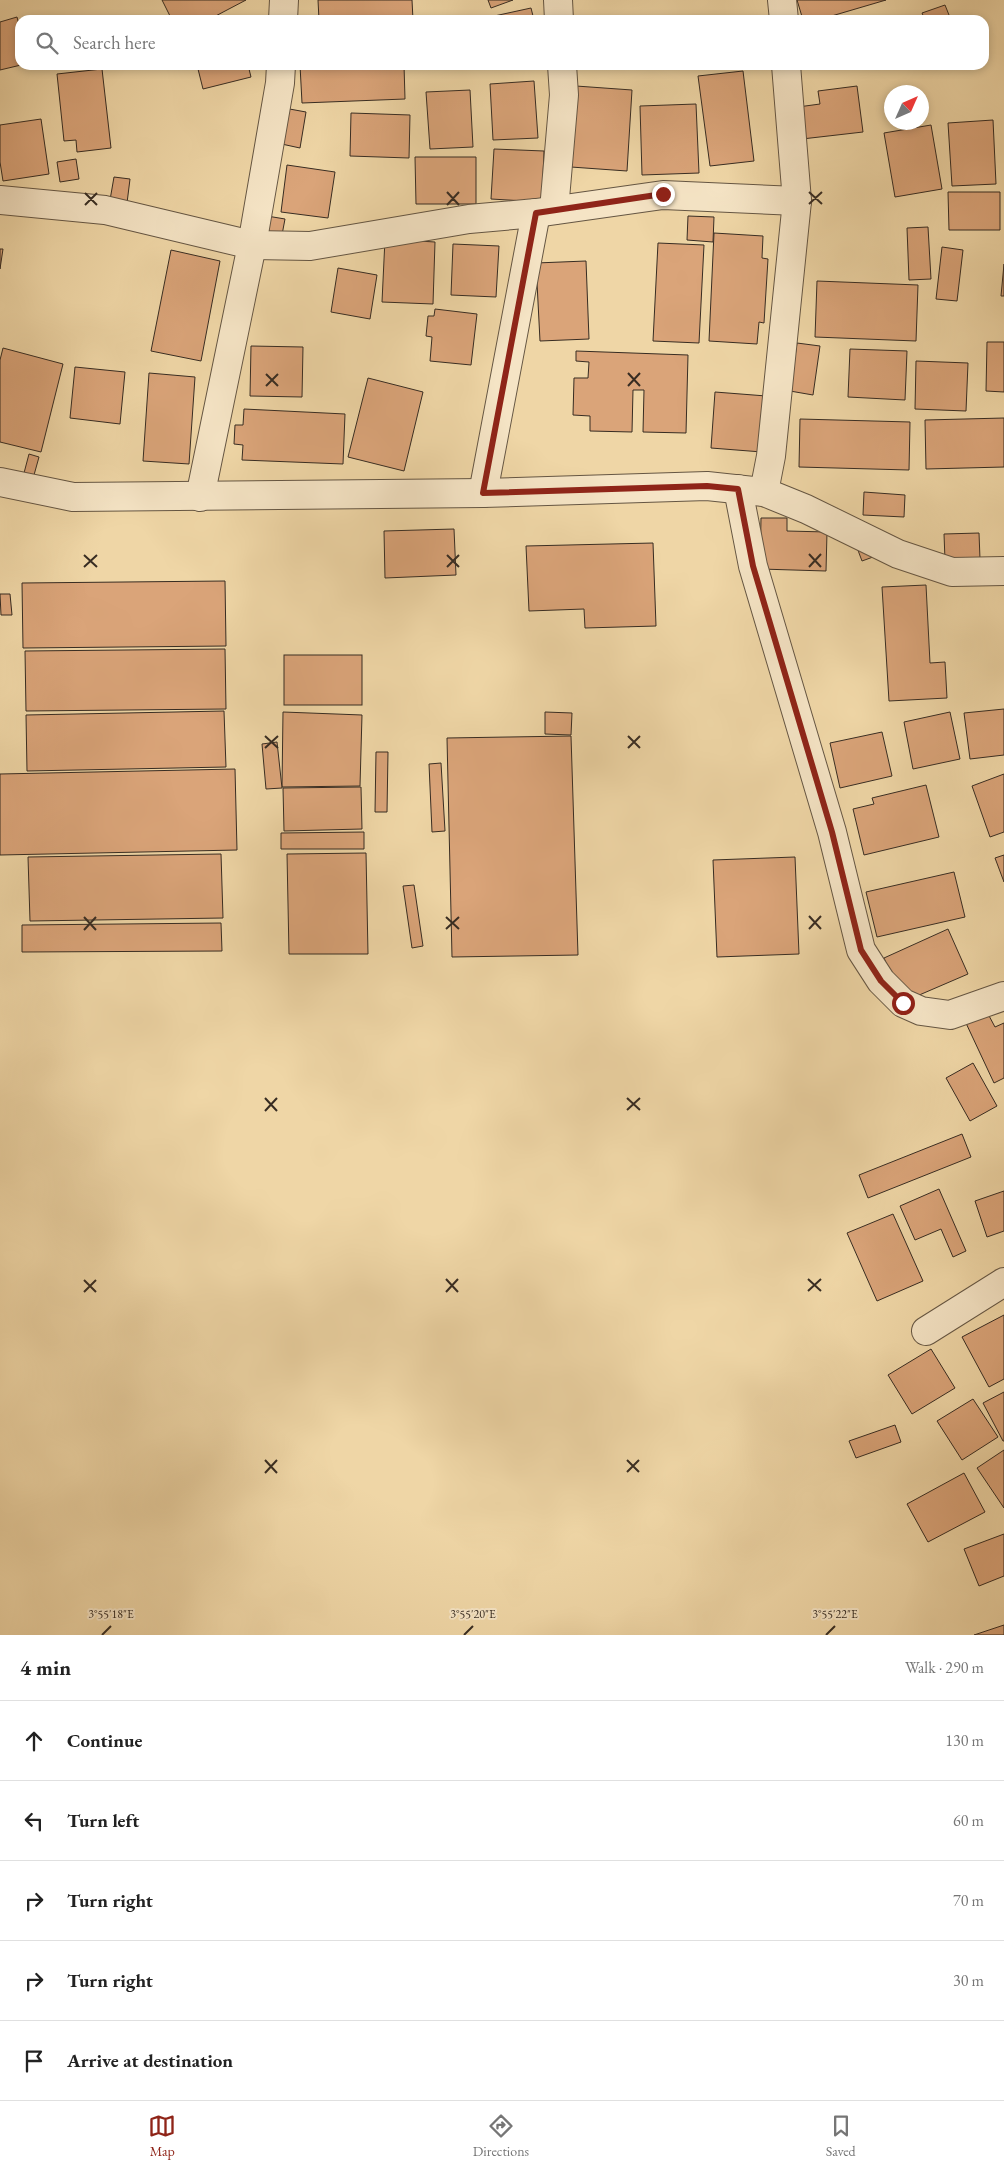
<!DOCTYPE html>
<html lang="en">
<head>
<meta charset="utf-8">
<style>
  :root { --surface:#fff; --page:#f2f2f2; --text:#222; --muted:#767676; --line:#e0e0e0; --accent:#8f2418 }
  body { margin:0; font-family:"EB Garamond",serif; background:var(--page); color:var(--text) }
  .compass { position:absolute; left:884px; top:85px; width:45px; height:45px; border-radius:50%; background:var(--surface); box-shadow:0 2px 8px #0003; rotate:45deg }
  .stop { position:absolute; width:15px; height:15px; margin:-11px; border:4px solid #8f2418; border-radius:50%; background:#fff }
  .stop.end { background:#8f2418; border-color:#fff; box-shadow:0 1px 5px #0008 }
  .list { margin:0; padding:0; list-style:none }
  h2 { display:flex; justify-content:space-between; align-items:center; height:65px; margin:0; padding:0 20px; font-size:21px }
  h2 small { font-size:16px; font-weight:400; color:var(--muted) }
  .list li { display:grid; grid-template-columns:32px 1fr auto; gap:15px; align-items:center; box-sizing:border-box; height:80px; padding:0 20px; border-top:1px solid var(--line) }
  .list b { display:block; font-size:19px; white-space:nowrap }
  .list em { font-size:16px; font-style:normal; color:var(--muted) }
  .icon { flex:none; width:28px; height:28px; fill:none; stroke:currentColor; stroke-width:2; stroke-linecap:round; stroke-linejoin:round }
  .map { position:relative; flex:none; width:1004px; height:1635px; overflow:hidden }
  .search { position:absolute; background:var(--surface); box-shadow:0 2px 8px #0003; left:15px; right:15px; top:15px; height:55px; display:flex; align-items:center; gap:12px; box-sizing:border-box; padding:0 18px; border-radius:15px; color:var(--muted); font-size:19px }
  .sheet { height:465px; background:var(--surface) }
  nav { display:flex; justify-content:space-around; align-items:center; box-sizing:border-box; height:70px; border-top:1px solid var(--line); background:var(--surface); font-size:14px; color:var(--muted) }
  nav a { display:grid; justify-items:center; gap:2px }
  nav .on { color:var(--accent) }
  .map>svg:first-child { display:block }
  .building { fill:#daa479; stroke:#372c22 }
  .lines { fill:none; stroke-linecap:round; stroke-linejoin:round }
  .street-casing { stroke:#655643; stroke-width:30 }
  .street { stroke:#f5e4c5; stroke-width:28 }
  .route { stroke:#8f2418; stroke-width:6 }
  .ticks { fill:none; stroke:#372c22; stroke-width:2 }
  .ticks-label { font-size:12px; text-anchor:middle; fill:#372c22; stroke:#f5e4c5; stroke-width:4; stroke-linejoin:round; paint-order:stroke }
</style>
</head>
<body>
<div class="map">
<svg width="1004" height="1635" viewBox="0 0 1004 1635">
  <rect width="100%" height="100%" fill="#efd6a6"/>
  <filter id="stains"><feTurbulence type="fractalNoise" baseFrequency=".004" numOctaves="4"/><feColorMatrix values="0 0 0 0 .2 0 0 0 0 .09 0 0 0 0 .02 0 0 0 .5 -.17"/></filter>
  <radialGradient id="worn" r=".72"><stop offset=".6" stop-color="#630" stop-opacity="0"/><stop offset="1" stop-color="#630" stop-opacity=".3"/></radialGradient>
  <g class="building">
    <polygon points="162,0 246,0 208,20 172,20"/>
    <polygon points="318,0 412,0 413,20 319,20"/>
    <polygon points="488,0 513,0 491,8"/>
    <polygon points="797,0 886,0 818,20 803,20"/>
    <polygon points="945,5 951,20 925,20 922,13"/>
    <polygon points="531,8 534,20 476,20"/>
    <polygon points="17,17 20,29 21,65 0,70 0,22"/>
    <polygon points="197,65 248,65 251,77 203,89"/>
    <polygon points="300,65 404,65 405,99 302,103"/>
    <polygon points="458,65 476,65 459,69"/>
    <polygon points="102,69 111,148 77,152 76,140 64,141 57,74"/>
    <polygon points="743,71 754,161 710,166 698,76"/>
    <polygon points="534,81 538,138 493,140 490,84"/>
    <polygon points="576,86 632,90 627,171 571,167"/>
    <polygon points="857,86 863,132 802,139 798,107 820,104 818,91"/>
    <polygon points="470,90 473,147 430,149 426,92"/>
    <polygon points="696,104 699,173 642,175 640,106"/>
    <polygon points="284,108 306,112 300,148 277,143"/>
    <polygon points="351,113 410,115 409,158 350,156"/>
    <polygon points="41,119 49,174 3,181 0,162 0,125"/>
    <polygon points="993,120 996,184 952,186 948,123"/>
    <polygon points="931,125 942,189 895,197 884,133"/>
    <polygon points="494,149 544,151 542,202 491,199"/>
    <polygon points="415,157 476,157 476,204 416,204"/>
    <polygon points="76,159 79,179 60,182 57,162"/>
    <polygon points="287,165 335,172 328,218 281,212"/>
    <polygon points="114,177 130,179 127,203 110,200"/>
    <polygon points="948,192 1000,192 1000,230 949,230"/>
    <polygon points="267,216 285,219 281,240 264,236"/>
    <polygon points="688,216 714,217 713,242 687,240"/>
    <polygon points="928,227 931,279 909,280 907,228"/>
    <polygon points="714,233 763,236 762,258 768,259 764,323 759,322 757,344 709,341"/>
    <polygon points="385,239 435,242 433,304 382,302"/>
    <polygon points="658,243 704,245 699,343 653,341"/>
    <polygon points="453,244 499,246 496,297 451,295"/>
    <polygon points="942,247 963,250 957,301 936,299"/>
    <polygon points="0,249 3,249 0,269"/>
    <polygon points="171,250 220,261 201,361 151,351"/>
    <polygon points="586,261 589,339 540,341 536,263"/>
    <polygon points="1004,264 1004,296 1001,296"/>
    <polygon points="338,268 377,275 370,319 331,312"/>
    <polygon points="817,281 918,285 916,341 815,337"/>
    <polygon points="435,309 477,314 471,365 430,361 432,337 426,336 428,316 434,316"/>
    <polygon points="987,342 1004,342 1004,392 986,391"/>
    <polygon points="797,343 820,346 813,395 790,391"/>
    <polygon points="251,346 303,347 302,397 250,396"/>
    <polygon points="3,348 63,364 41,452 0,442 0,360"/>
    <polygon points="850,349 907,351 905,400 848,397"/>
    <polygon points="576,351 688,355 686,433 643,432 644,390 633,390 632,432 590,431 590,416 573,415 574,378 588,378 589,362 576,361"/>
    <polygon points="916,361 968,363 966,411 915,409"/>
    <polygon points="75,367 125,372 120,424 70,418"/>
    <polygon points="149,373 195,377 189,464 143,461"/>
    <polygon points="368,378 423,392 404,471 348,457"/>
    <polygon points="715,392 766,396 762,452 711,448"/>
    <polygon points="244,409 345,414 343,464 242,460 243,445 234,444 235,425 243,425"/>
    <polygon points="1004,418 1004,467 926,469 925,420"/>
    <polygon points="800,419 910,422 909,470 799,467"/>
    <polygon points="29,454 39,457 34,475 24,473"/>
    <polygon points="864,492 905,495 904,517 863,515"/>
    <polygon points="761,518 787,518 787,531 827,532 826,571 760,569"/>
    <polygon points="454,529 456,575 385,578 384,531"/>
    <polygon points="979,533 980,559 945,560 944,534"/>
    <polygon points="653,543 656,626 585,628 584,609 529,611 526,546"/>
    <polygon points="856,545 873,557 862,561"/>
    <polygon points="225,581 226,646 23,648 22,583"/>
    <polygon points="926,585 930,663 945,662 947,698 889,701 882,587"/>
    <polygon points="0,594 10,594 12,615 1,615"/>
    <polygon points="225,649 226,709 26,711 25,651"/>
    <rect x="284" y="655" width="78" height="50"/>
    <polygon points="1004,709 1004,755 970,759 964,713"/>
    <polygon points="224,711 226,767 27,771 26,715"/>
    <polygon points="283,712 362,715 360,786 282,787"/>
    <polygon points="545,712 572,713 571,735 545,734"/>
    <polygon points="950,712 960,759 913,769 904,722"/>
    <polygon points="882,732 892,776 840,788 830,743"/>
    <polygon points="571,736 578,955 452,957 447,738"/>
    <polygon points="277,742 282,788 266,789 262,744"/>
    <polygon points="376,752 388,752 387,812 375,812"/>
    <polygon points="441,763 445,831 432,832 429,764"/>
    <polygon points="235,769 237,850 0,855 0,774"/>
    <polygon points="1004,774 1004,832 990,837 972,786"/>
    <polygon points="926,785 939,837 864,855 853,809 874,804 872,798"/>
    <polygon points="361,787 362,829 284,831 283,788"/>
    <polygon points="364,832 364,849 281,849 281,833"/>
    <polygon points="366,853 368,954 289,954 287,854"/>
    <polygon points="221,854 223,918 30,921 28,857"/>
    <polygon points="1004,855 1004,882 995,858"/>
    <polygon points="795,857 799,954 717,957 713,860"/>
    <polygon points="954,872 965,917 877,937 866,892"/>
    <polygon points="414,885 423,946 412,948 403,886"/>
    <polygon points="221,923 222,951 22,952 22,925"/>
    <polygon points="948,929 968,974 903,1002 884,958"/>
    <polygon points="987,1012 995,1027 1004,1023 1004,1078 994,1083 965,1021"/>
    <polygon points="973,1063 997,1106 970,1121 946,1078"/>
    <polygon points="962,1134 971,1157 868,1198 859,1175"/>
    <polygon points="939,1189 966,1251 953,1257 941,1229 915,1240 900,1206"/>
    <polygon points="1004,1191 1004,1231 987,1237 975,1201"/>
    <polygon points="893,1214 923,1281 877,1301 847,1233"/>
    <polygon points="1004,1315 1004,1379 989,1387 962,1337"/>
    <polygon points="931,1349 955,1388 912,1414 888,1375"/>
    <polygon points="1004,1392 1004,1441 1003,1441 983,1403"/>
    <polygon points="973,1399 998,1437 962,1460 937,1421"/>
    <polygon points="895,1425 901,1442 856,1458 849,1441"/>
    <polygon points="1004,1450 1004,1508 977,1468"/>
    <polygon points="964,1473 985,1512 928,1542 907,1504"/>
    <polygon points="1004,1534 1004,1576 979,1586 964,1549"/>
    <polygon points="1004,1625 1004,1635 974,1635"/>
  </g>
  <g class="lines">
    <defs>
      <g id="street">
        <polyline points="558,0 559,20"/>
        <polyline points="782,0 784,20"/>
        <polyline points="283,20 284,0"/>
        <polyline points="0,200 105,210 252,245 310,246 469,219 536,213 663,195 797,201"/>
        <polyline points="554,210 564,95 562,65"/>
        <polyline points="0,482 73,497 483,493 707,486 764,492 806,509 898,554 952,572 1004,571"/>
        <polyline points="738,489 753,566 832,832 861,950 881,981 903,1003 921,1011 950,1015 1004,996"/>
        <polyline points="764,492 771,456 797,201 786,65"/>
        <polyline points="483,493 536,213"/>
        <polyline points="200,497 252,245 280,83 281,65"/>
        <polyline points="926,1331 1004,1282"/>
      </g>
    </defs>
    <use href="#street" class="street-casing"/>
    <use href="#street" class="street"/>
  </g>
  <g class="lines">
    <polyline class="route" points="663,194 536,213 483,493 707,486 738,489 753,566 832,832 861,950 881,981 903,1003"/>
  </g>
  <path class="ticks" d="M447 192 459 205M809 192 822 204M85 193 97 205M809 204 822 192M85 205 97 193M447 205 459 192M628 373 640 386M266 374 278 386M266 386 278 374M628 386 640 373M809 554 821 567M84 555 97 567M447 555 459 567M84 567 97 555M447 567 459 555M809 567 821 554M265 736 278 748M628 736 640 748M265 748 278 736M628 748 640 736M809 916 821 929M84 917 96 930M446 917 459 929M446 929 459 917M809 929 821 916M84 930 96 917M265 1098 277 1111M627 1098 640 1110M627 1110 640 1098M265 1111 277 1098M446 1279 458 1292M808 1279 821 1291M84 1280 96 1292M808 1291 821 1279M84 1292 96 1280M446 1292 458 1279M265 1460 277 1473M627 1460 639 1472M627 1472 639 1460M265 1473 277 1460M102 1635 111 1626M464 1635 473 1626M826 1635 835 1626"/>
  <g class="ticks-label">
    <text x="111" y="1618">3°55'18"E</text>
    <text x="473" y="1618">3°55'20"E</text>
    <text x="835" y="1618">3°55'22"E</text>
  </g>
  <rect width="100%" height="100%" filter="url(#stains)"/>
  <rect width="100%" height="100%" fill="url(#worn)"/>
</svg>
<svg class="compass" viewBox="-18 -18 36 36"><path d="M0-13l5 13h-10z" fill="#e53935"/><path d="M0 13l5-13h-10z" fill="#767676"/></svg>
<div class="stop" style="left:903px;top:1003px"></div>
<div class="stop end" style="left:663px;top:194px"></div>
<div class="search"><svg class="icon" aria-label="search" viewBox="0 0 24 24"><circle cx="10" cy="10" r="6"/><path d="M15 15l6 6"/></svg>Search here</div>
</div>
<section class="sheet">
<h2>4 min<small>Walk · 290 m</small></h2>
<ul class="list">
<li><svg class="icon" aria-label="ahead" viewBox="0 0 24 24"><path d="M12 20V5M6 11l6-6 6 6"/></svg><div><b>Continue</b></div><em>130 m</em></li>
<li><svg class="icon" aria-label="left" viewBox="0 0 24 24"><path d="M17 20v-9H6M10 6l-5 5 5 5"/></svg><div><b>Turn left</b></div><em>60 m</em></li>
<li><svg class="icon" aria-label="right" viewBox="0 0 24 24"><path d="M7 20v-9h11M14 6l5 5-5 5"/></svg><div><b>Turn right</b></div><em>70 m</em></li>
<li><svg class="icon" aria-label="right" viewBox="0 0 24 24"><path d="M7 20v-9h11M14 6l5 5-5 5"/></svg><div><b>Turn right</b></div><em>30 m</em></li>
<li><svg class="icon" aria-label="arrive" viewBox="0 0 24 24"><path d="M6 21V4h12l-3 4 3 4H6"/></svg><div><b>Arrive at destination</b></div></li>
</ul>
</section>
<nav>
<a class="on"><svg class="icon" aria-label="map" viewBox="0 0 24 24"><path d="M3 6l6-2 6 2 6-2v14l-6 2-6-2-6 2zM9 4v14M15 6v14"/></svg>Map</a>
<a><svg class="icon" aria-label="directions" viewBox="0 0 24 24"><path d="M12 3l9 9-9 9-9-9zM9 14v-3h6M13 9l2 2-2 2"/></svg>Directions</a>
<a><svg class="icon" aria-label="saved" viewBox="0 0 24 24"><path d="M7 4h10v16l-5-4-5 4z"/></svg>Saved</a>
</nav>
</body>
</html>
